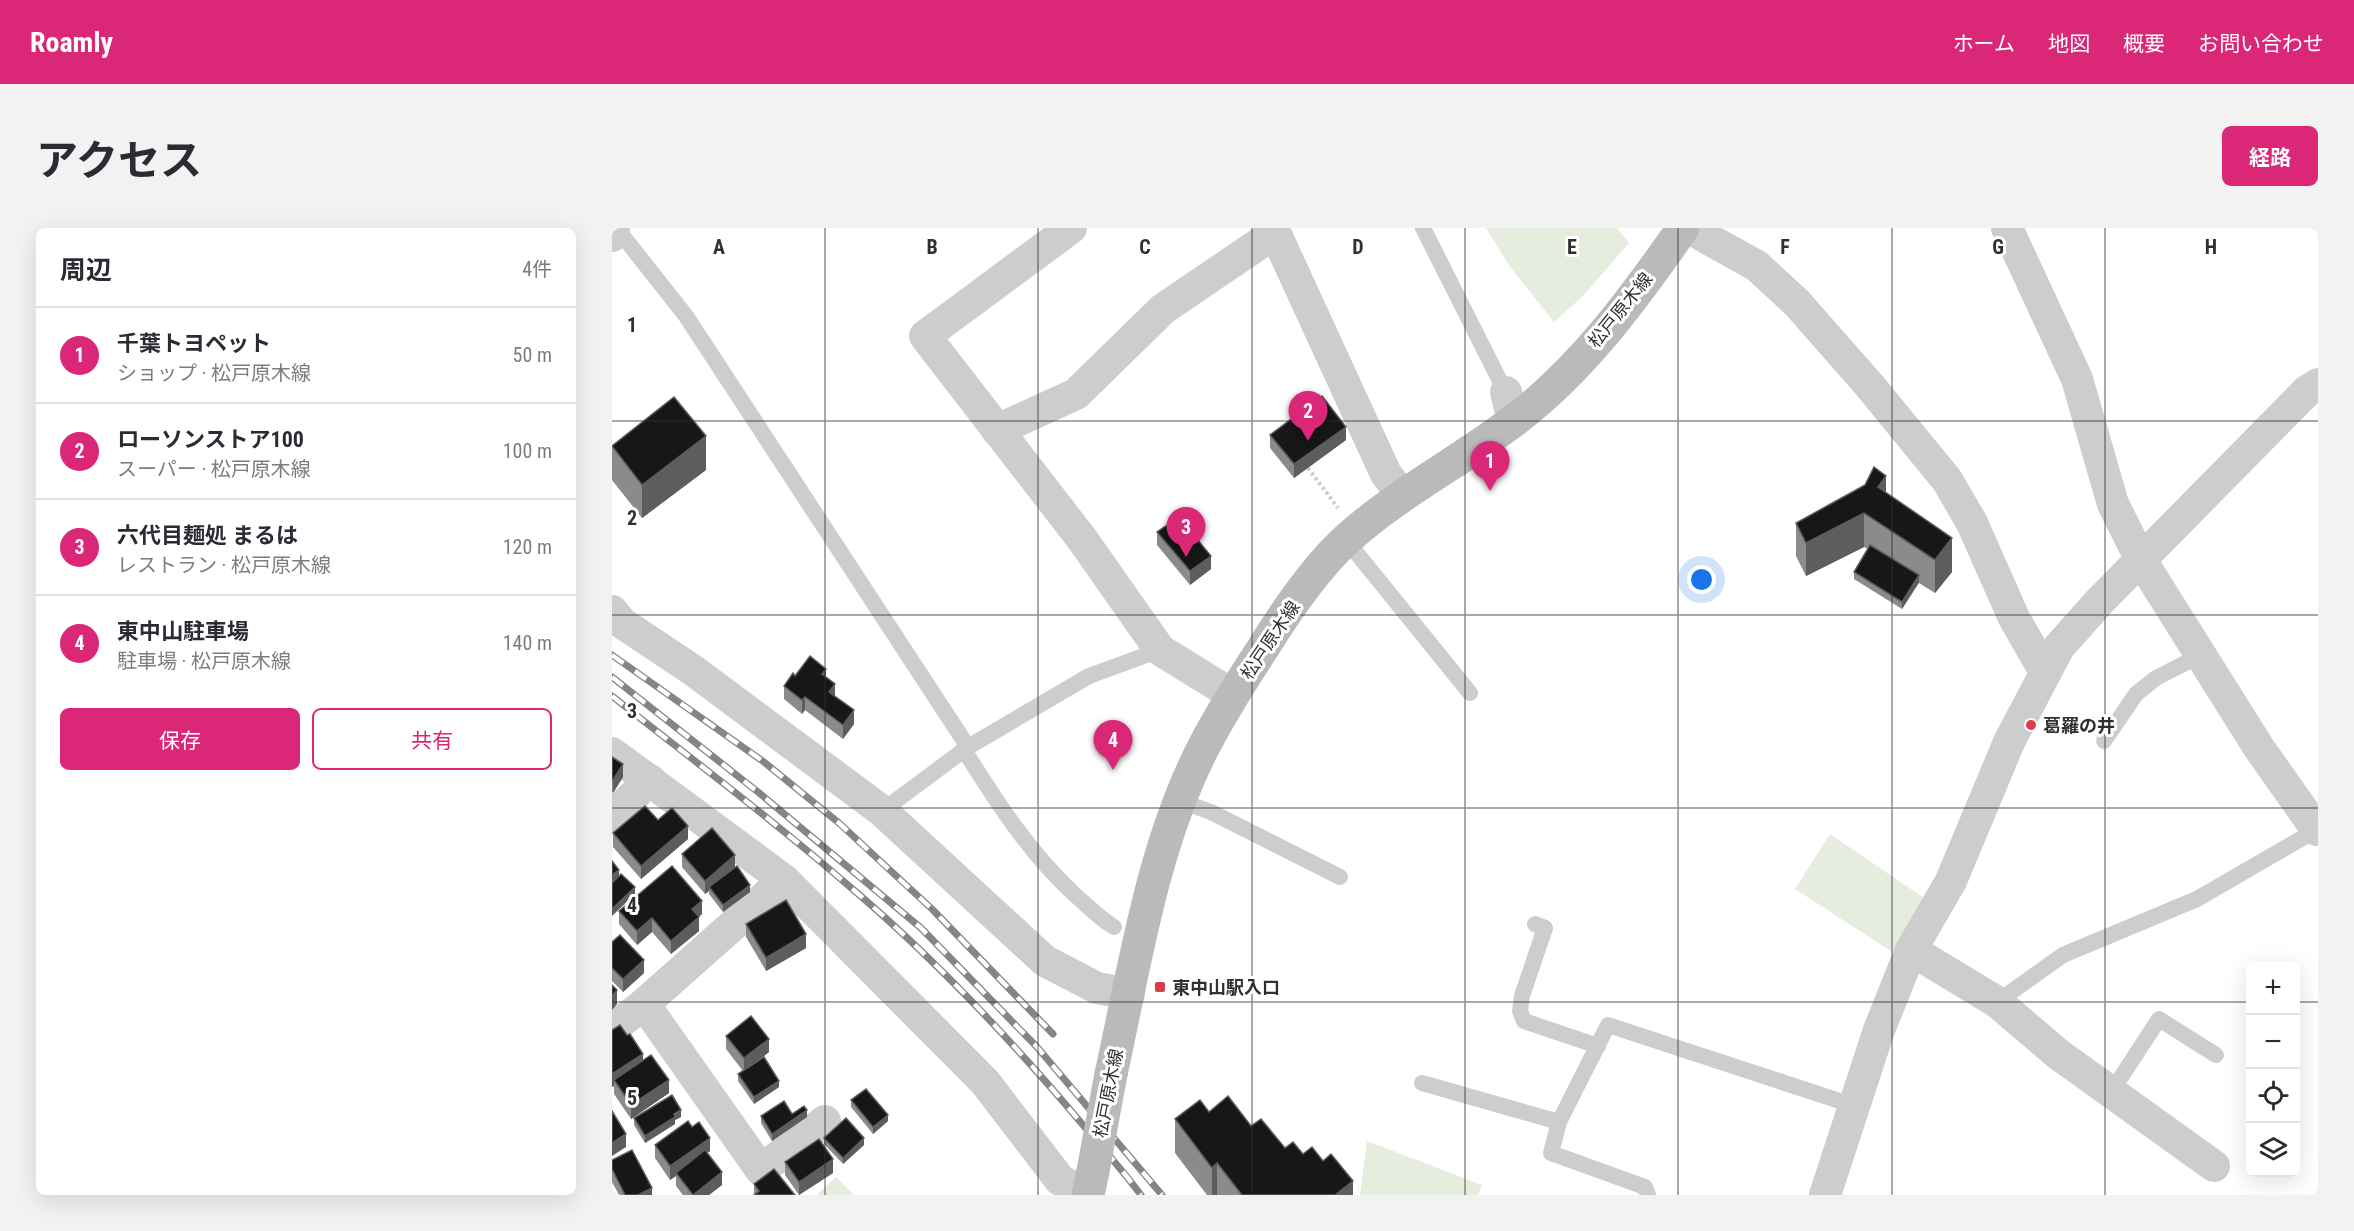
<!DOCTYPE html>
<html lang="ja">
<head>
<meta charset="utf-8">
<style>
  :root { --surface:#fff; --page:#f2f2f3; --text:#2b2b33; --muted:#7c7c81; --line:#e1e1e2; --accent:#db2777 }
  body { margin:0; font-family:"Roboto Condensed","Noto Sans JP",sans-serif; background:var(--page); color:var(--text) }
  .controls { position:absolute; right:18px; bottom:18px; display:grid; overflow:hidden; border-radius:9px; box-shadow:0 6px 24px #0002 }
  .controls button { width:54px; height:54px; display:grid; place-items:center; padding:0; border:0; border-bottom:2px solid var(--line); background:var(--surface); color:var(--text); font:30px sans-serif }
  .you { position:absolute; left:1090px; top:352px; width:21px; height:21px; margin:-15px; border:4px solid #fff; border-radius:50%; background:#1a73e8; box-shadow:0 0 0 9px #1a73e833 }
  .badge { display:grid; place-items:center; width:39px; height:39px; border-radius:50%; background:var(--accent); color:#fff; font-size:20px; font-weight:700 }
  .pin { position:absolute; translate:-50% -50px; filter:drop-shadow(0 2px 3px #0008) }
  .pin::after { content:''; position:absolute; top:32px; width:21px; height:18px; background:inherit; clip-path:polygon(0 0,100% 0,50% 100%) }
  .list { margin:0; padding:0; list-style:none }
  h2 { display:flex; justify-content:space-between; align-items:center; height:78px; margin:0; padding:0 24px; font-size:26px }
  h2 small { font-size:20px; font-weight:400; color:var(--muted) }
  .list li { display:grid; grid-template-columns:39px 1fr auto; gap:18px; align-items:center; box-sizing:border-box; height:96px; padding:0 24px; border-top:2px solid var(--line) }
  .list b { display:block; font-size:22px; white-space:nowrap }
  .list p { margin:0; font-size:20px; white-space:nowrap; color:var(--muted) }
  .list em { font-size:20px; font-style:normal; color:var(--muted) }
  .actions { display:flex; gap:12px; padding:18px 24px }
  .actions a { flex:1; padding:14px 0; border:2px solid var(--accent); border-radius:9px; text-align:center; font-size:21px; color:var(--accent) }
  .actions .main { background:var(--accent); color:#fff }
  .icon { flex:none; width:33px; height:33px; fill:none; stroke:currentColor; stroke-width:2; stroke-linecap:round; stroke-linejoin:round }
  .map { position:relative; flex:none; width:1706px; height:967px; overflow:hidden; border-radius:9px }
  header { display:flex; align-items:center; gap:36px; box-sizing:border-box; height:84px; padding:0 30px; background:var(--accent); color:#fff }
  header strong { font-size:28px }
  nav { display:flex; gap:33px; margin-inline-start:auto; font-size:21px }
  .intro { display:flex; align-items:center; justify-content:space-between; box-sizing:border-box; height:144px; padding:0 36px }
  h1 { margin:0; font-size:42px }
  .button { padding:15px 27px; border-radius:9px; background:var(--accent); color:#fff; font-size:21px; font-weight:700 }
  main { display:flex; gap:36px; padding:0 36px }
  aside { flex:1; background:var(--surface); border-radius:9px; box-shadow:0 6px 24px #0002 }
  .map>svg:first-child { display:block }
  .green { fill:#e6ecde }
  .lines { fill:none; stroke-linecap:round; stroke-linejoin:round }
  .path { stroke:#cdcdcd; stroke-width:4; stroke-dasharray:3 3; stroke-linecap:butt }
  .service { stroke:#cdcdcd; stroke-width:16 }
  .minor { stroke:#cdcdcd; stroke-width:32 }
  .secondary { stroke:#bababa; stroke-width:33 }
  .rail-casing { stroke:#858585; stroke-width:7 }
  .rail { stroke:#fff; stroke-width:4.5; stroke-dasharray:14; stroke-linecap:butt }
  .secondary-bridge { stroke:#bababa; stroke-width:33 }
  .wall { fill:#8b8b8b }
  .shaded-wall { fill:#5d5d5d }
  .building { fill:#171717; stroke:#5d5d5d; stroke-width:1.5 }
  .grid { fill:none; stroke:#303030; stroke-width:1.5; stroke-opacity:0.55 }
  .poi-dot { fill:#dc3c4d; stroke:#fff; stroke-width:2 }
  .labels { text-anchor:middle; dominant-baseline:central; stroke-width:6; stroke-linejoin:round; paint-order:stroke }
  .street-label { font-size:18px; fill:#303030; stroke:#fff }
  .poi-label { font-size:18px; font-weight:bold; fill:#303030; stroke:#fff; text-anchor:start }
  .grid-label { font-size:20px; text-anchor:middle; font-weight:bold; fill:#303030; stroke:#fff; stroke-width:6; stroke-linejoin:round; paint-order:stroke }
</style>
</head>
<body>
<header>
<strong>Roamly</strong>
<nav><a>ホーム</a><a>地図</a><a>概要</a><a>お問い合わせ</a></nav>
</header>
<div class="intro"><h1>アクセス</h1><a class="button">経路</a></div>
<main>
<aside>
<h2>周辺<small>4件</small></h2>
<ul class="list">
<li><span class="badge">1</span><div><b>千葉トヨペット</b><p>ショップ · 松戸原木線</p></div><em>50 m</em></li>
<li><span class="badge">2</span><div><b>ローソンストア100</b><p>スーパー · 松戸原木線</p></div><em>100 m</em></li>
<li><span class="badge">3</span><div><b>六代目麺処 まるは</b><p>レストラン · 松戸原木線</p></div><em>120 m</em></li>
<li><span class="badge">4</span><div><b>東中山駐車場</b><p>駐車場 · 松戸原木線</p></div><em>140 m</em></li>
</ul>
<div class="actions"><a class="main">保存</a><a>共有</a></div>
</aside>
<div class="map">
<svg width="1706" height="967" viewBox="0 0 1706 967">
  <rect width="100%" height="100%" fill="#fff"/>
  <g class="green">
    <polygon points="874,0 1005,0 1017,15 970,69 942,94 896,36"/>
    <polygon points="1218,606 1315,672 1285,727 1183,661"/>
    <polygon points="755,913 870,957 866,967 748,967"/>
    <polygon points="224,949 242,967 205,967"/>
  </g>
  <g class="lines">
    <polyline class="path" points="696,240 726,280"/>
    <g class="service">
      <polyline points="811,0 893,163"/>
      <polyline points="2,5 10,7 74,88 356,519"/>
      <polyline points="734,312 858,465"/>
      <polyline points="1492,513 1524,466 1544,450 1589,427"/>
      <path d="M352 522C386 576 416 623 463 667 476 678 487 690 502 699"/>
      <polyline points="568,573 599,584 728,649"/>
      <polyline points="270,583 356,519 477,448 548,422"/>
      <polyline points="923,696 933,700 910,768 908,783 912,793 986,818"/>
      <polyline points="1385,774 1451,727 1585,671 1706,601"/>
      <polyline points="810,855 947,894"/>
      <polyline points="1500,863 1547,791 1604,827"/>
      <polyline points="1036,967 1033,959 939,925 947,894 996,797 1243,878"/>
    </g>
    <g class="minor">
      <polyline points="459,0 313,108 470,311 548,422 621,467"/>
      <polyline points="661,0 774,246 790,267"/>
      <polyline points="1080,0 1091,8 1145,38 1185,75 1258,158 1335,252 1360,295 1402,390 1433,444"/>
      <polyline points="1395,0 1465,151 1501,276 1529,332 1647,520 1705,602"/>
      <polyline points="0,8 2,0"/>
      <polyline points="894,164 901,194"/>
      <polyline points="385,202 464,166 551,81 663,5"/>
      <polyline points="0,383 10,395 82,443 270,583 433,733 485,760 517,766"/>
      <polyline points="0,525 172,652 373,854 448,952 476,967"/>
      <polyline points="0,588 38,552"/>
      <polyline points="1299,722 1385,774 1446,826 1602,938"/>
      <polyline points="32,776 149,942 213,893"/>
      <polyline points="0,801 32,776 172,652"/>
      <polyline points="1213,967 1267,802 1299,722 1339,653 1397,514 1447,419 1487,374 1695,163 1706,156"/>
    </g>
    <g class="secondary">
      <path d="M499 846C523 737 540 620 591 520 609 485 630 452 651 420 674 383 703 340 735 311 786 265 846 235 900 194 969 143 1022 70 1071 0"/>
      <polyline points="476,967 481,943"/>
    </g>
    <defs>
      <g id="rail">
        <polyline points="0,427 152,534 227,595 320,681 441,806"/>
        <polyline points="0,449 146,564 309,700 425,819 550,967"/>
        <path d="M0 468C82 533 165 595 244 664 327 735 401 814 471 897 491 920 511 943 529 967"/>
      </g>
    </defs>
    <use href="#rail" class="rail-casing"/>
    <use href="#rail" class="rail"/>
    <polyline class="secondary-bridge" points="481,943 499,846"/>
  </g>
  <g class="wall">
    <polygon points="658,207 734,212 682,250 658,220"/>
    <polygon points="0,218 94,242 30,290 0,252"/>
    <polygon points="1274,264 1340,344 1323,365 1307,355 1290,381 1242,351 1242,344 1256,321 1252,319 1194,348 1184,328 1184,295"/>
    <polygon points="545,304 599,341 578,357 545,317"/>
    <polygon points="183,448 214,449 223,468 242,496 231,511 193,482 190,486 172,471 172,458"/>
    <polygon points="0,529 11,549 1,565 0,564"/>
    <polygon points="46,592 76,611 29,651 1,619 1,605"/>
    <polygon points="70,626 123,640 138,664 111,684 97,666 97,663 93,666 70,639"/>
    <polygon points="7,683 90,686 86,689 87,703 59,726 40,704 25,717 7,696"/>
    <polygon points="134,696 194,720 154,743 134,709"/>
    <polygon points="0,714 32,745 11,764 0,753"/>
    <polygon points="0,802 31,832 57,865 19,891 2,866 2,858 0,859"/>
    <polygon points="114,808 157,824 144,834 167,859 142,876 126,853 126,846 131,843 114,821"/>
    <polygon points="239,872 276,893 261,906 239,879"/>
    <polygon points="597,884 639,898 673,920 711,933 741,967 595,967 563,925 563,891"/>
    <polygon points="149,888 195,889 160,913 149,895"/>
    <polygon points="69,889 63,892 63,896 33,915 22,897 22,890"/>
    <polygon points="212,910 252,917 231,936 212,916"/>
    <polygon points="43,917 98,923 95,925 110,957 97,967 71,967 64,958 64,948 58,952 43,930"/>
    <polygon points="0,932 40,967 7,967 0,954"/>
    <polygon points="173,934 221,945 187,967 173,947"/>
    <polygon points="142,956 183,967 142,967"/>
  </g>
  <g class="shaded-wall">
    <polygon points="734,199 734,212 682,250 682,236"/>
    <polygon points="94,208 94,242 30,290 30,257"/>
    <polygon points="1274,248 1274,282 1266,259"/>
    <polygon points="1252,285 1252,319 1194,348 1194,315"/>
    <polygon points="1340,310 1340,344 1323,365 1323,332"/>
    <polygon points="599,328 599,341 578,357 578,343"/>
    <polygon points="1307,347 1307,354 1290,381 1290,374"/>
    <polygon points="214,441 214,454 210,446"/>
    <polygon points="223,456 223,470 217,464"/>
    <polygon points="193,469 193,482 190,486 190,472"/>
    <polygon points="242,482 242,496 231,511 231,497"/>
    <polygon points="11,536 11,549 1,565 1,552"/>
    <polygon points="76,598 76,611 29,651 29,638"/>
    <polygon points="123,627 123,640 97,659 97,663 93,666 93,653"/>
    <polygon points="7,642 7,649 0,654 0,647"/>
    <polygon points="138,657 138,664 111,684 111,677"/>
    <polygon points="23,659 23,666 0,688 0,681"/>
    <polygon points="90,673 90,686 80,695 80,681"/>
    <polygon points="87,689 87,703 59,726 59,713"/>
    <polygon points="40,690 40,704 25,717 25,703"/>
    <polygon points="194,706 194,720 154,743 154,730"/>
    <polygon points="32,732 32,745 11,764 11,751"/>
    <polygon points="5,762 5,776 0,782 0,768"/>
    <polygon points="157,811 157,824 132,844 132,830"/>
    <polygon points="31,826 31,839 2,852 2,858 0,859 0,846"/>
    <polygon points="57,852 57,865 19,891 19,877"/>
    <polygon points="167,853 167,859 142,876 142,869"/>
    <polygon points="69,882 69,889 63,892 63,896 33,915 33,908"/>
    <polygon points="195,882 195,889 160,913 160,906"/>
    <polygon points="276,887 276,893 261,906 261,899"/>
    <polygon points="14,906 14,919 0,928 0,915"/>
    <polygon points="98,910 98,923 65,947 64,945 64,948 58,952 58,938"/>
    <polygon points="252,910 252,917 231,936 231,930"/>
    <polygon points="221,931 221,945 187,967 187,954"/>
    <polygon points="605,935 605,967 600,967 600,940"/>
    <polygon points="110,944 110,957 97,967 81,967"/>
    <polygon points="741,953 741,967 723,967"/>
    <polygon points="40,960 40,967 26,967"/>
  </g>
  <g class="building">
    <polygon points="710,168 734,199 682,236 658,207"/>
    <polygon points="62,169 94,208 30,257 0,218"/>
    <polygon points="1262,239 1274,248 1266,259 1340,310 1323,332 1252,285 1194,315 1184,295 1253,257"/>
    <polygon points="567,289 599,328 578,343 545,304"/>
    <polygon points="1258,317 1307,347 1290,374 1242,344"/>
    <polygon points="198,428 214,441 210,446 223,456 217,464 242,482 231,497 193,469 190,472 172,458 181,445 183,448"/>
    <polygon points="0,529 11,536 1,552 0,551"/>
    <polygon points="33,578 46,592 60,580 76,598 29,638 1,605"/>
    <polygon points="100,600 123,627 93,653 70,626"/>
    <polygon points="0,633 7,642 0,647"/>
    <polygon points="60,638 90,673 80,681 87,689 59,713 40,690 25,703 7,683"/>
    <polygon points="125,638 138,657 111,677 97,659"/>
    <polygon points="9,646 23,659 0,681 0,655"/>
    <polygon points="174,672 194,706 154,730 134,696"/>
    <polygon points="8,707 32,732 11,751 0,740 0,714"/>
    <polygon points="0,757 5,762 0,768"/>
    <polygon points="139,788 157,811 132,830 114,808"/>
    <polygon points="8,797 15,807 18,806 31,826 0,846 0,802"/>
    <polygon points="39,827 57,852 19,877 2,852"/>
    <polygon points="152,829 167,853 142,869 126,846"/>
    <polygon points="254,861 276,887 261,899 239,872"/>
    <polygon points="60,867 69,882 62,886 63,889 33,908 22,890"/>
    <polygon points="616,868 639,898 649,891 673,920 681,914 691,926 700,919 711,933 719,926 741,953 723,967 630,967 605,935 600,940 563,891 588,872 597,884"/>
    <polygon points="172,873 180,886 192,878 195,882 160,906 149,888"/>
    <polygon points="0,883 14,906 0,915"/>
    <polygon points="234,890 252,910 231,930 212,910"/>
    <polygon points="76,893 80,899 87,894 98,910 58,938 43,917"/>
    <polygon points="207,911 221,931 187,954 173,934"/>
    <polygon points="20,922 40,960 26,967 13,967 0,941 0,932"/>
    <polygon points="93,922 110,944 81,967 64,945"/>
    <polygon points="162,941 183,967 142,967 147,963 142,956"/>
  </g>
  <path class="grid" d="M213 0V967M426 0V967M640 0V967M853 0V967M1066 0V967M1280 0V967M1493 0V967M0 193H1706M0 387H1706M0 580H1706M0 774H1638M1684 774H1706"/>
  <g class="poi-dot">
    <circle cx="1419" cy="497" r="6"/>
    <rect x="542" y="753" width="12" height="12" rx="3"/>
  </g>
  <g class="labels">
    <g class="street-label">
      <text transform="translate(1008 82) rotate(-51)">松戸原木線</text>
      <text transform="translate(658 412) rotate(-56)">松戸原木線</text>
      <text transform="translate(496 865) rotate(-79)">松戸原木線</text>
    </g>
    <g class="poi-label">
      <text x="1431" y="497">葛羅の井</text>
      <text x="560" y="759">東中山駅入口</text>
    </g>
  </g>
  <g class="grid-label">
    <text x="107" y="26">A</text>
    <text x="320" y="26">B</text>
    <text x="533" y="26">C</text>
    <text x="746" y="26">D</text>
    <text x="960" y="26">E</text>
    <text x="1173" y="26">F</text>
    <text x="1386" y="26">G</text>
    <text x="1599" y="26">H</text>
    <text x="20" y="104">1</text>
    <text x="20" y="297">2</text>
    <text x="20" y="490">3</text>
    <text x="20" y="684">4</text>
    <text x="20" y="877">5</text>
  </g>
</svg>
<div class="controls">
<button>+</button>
<button>−</button>
<button><svg class="icon" aria-label="locate" viewBox="0 0 24 24"><circle cx="12" cy="12" r="6"/><path d="M12 2v4M12 18v4M2 12h4M18 12h4"/></svg></button>
<button><svg class="icon" aria-label="layers" viewBox="0 0 24 24"><path d="M12 4l9 5-9 5-9-5zM3 14l9 5 9-5"/></svg></button>
</div>
<div class="you"></div>
<div class="pin badge" style="left:878px;top:263px">1</div>
<div class="pin badge" style="left:696px;top:213px">2</div>
<div class="pin badge" style="left:574px;top:329px">3</div>
<div class="pin badge" style="left:501px;top:542px">4</div>
</div>
</main>
</body>
</html>
